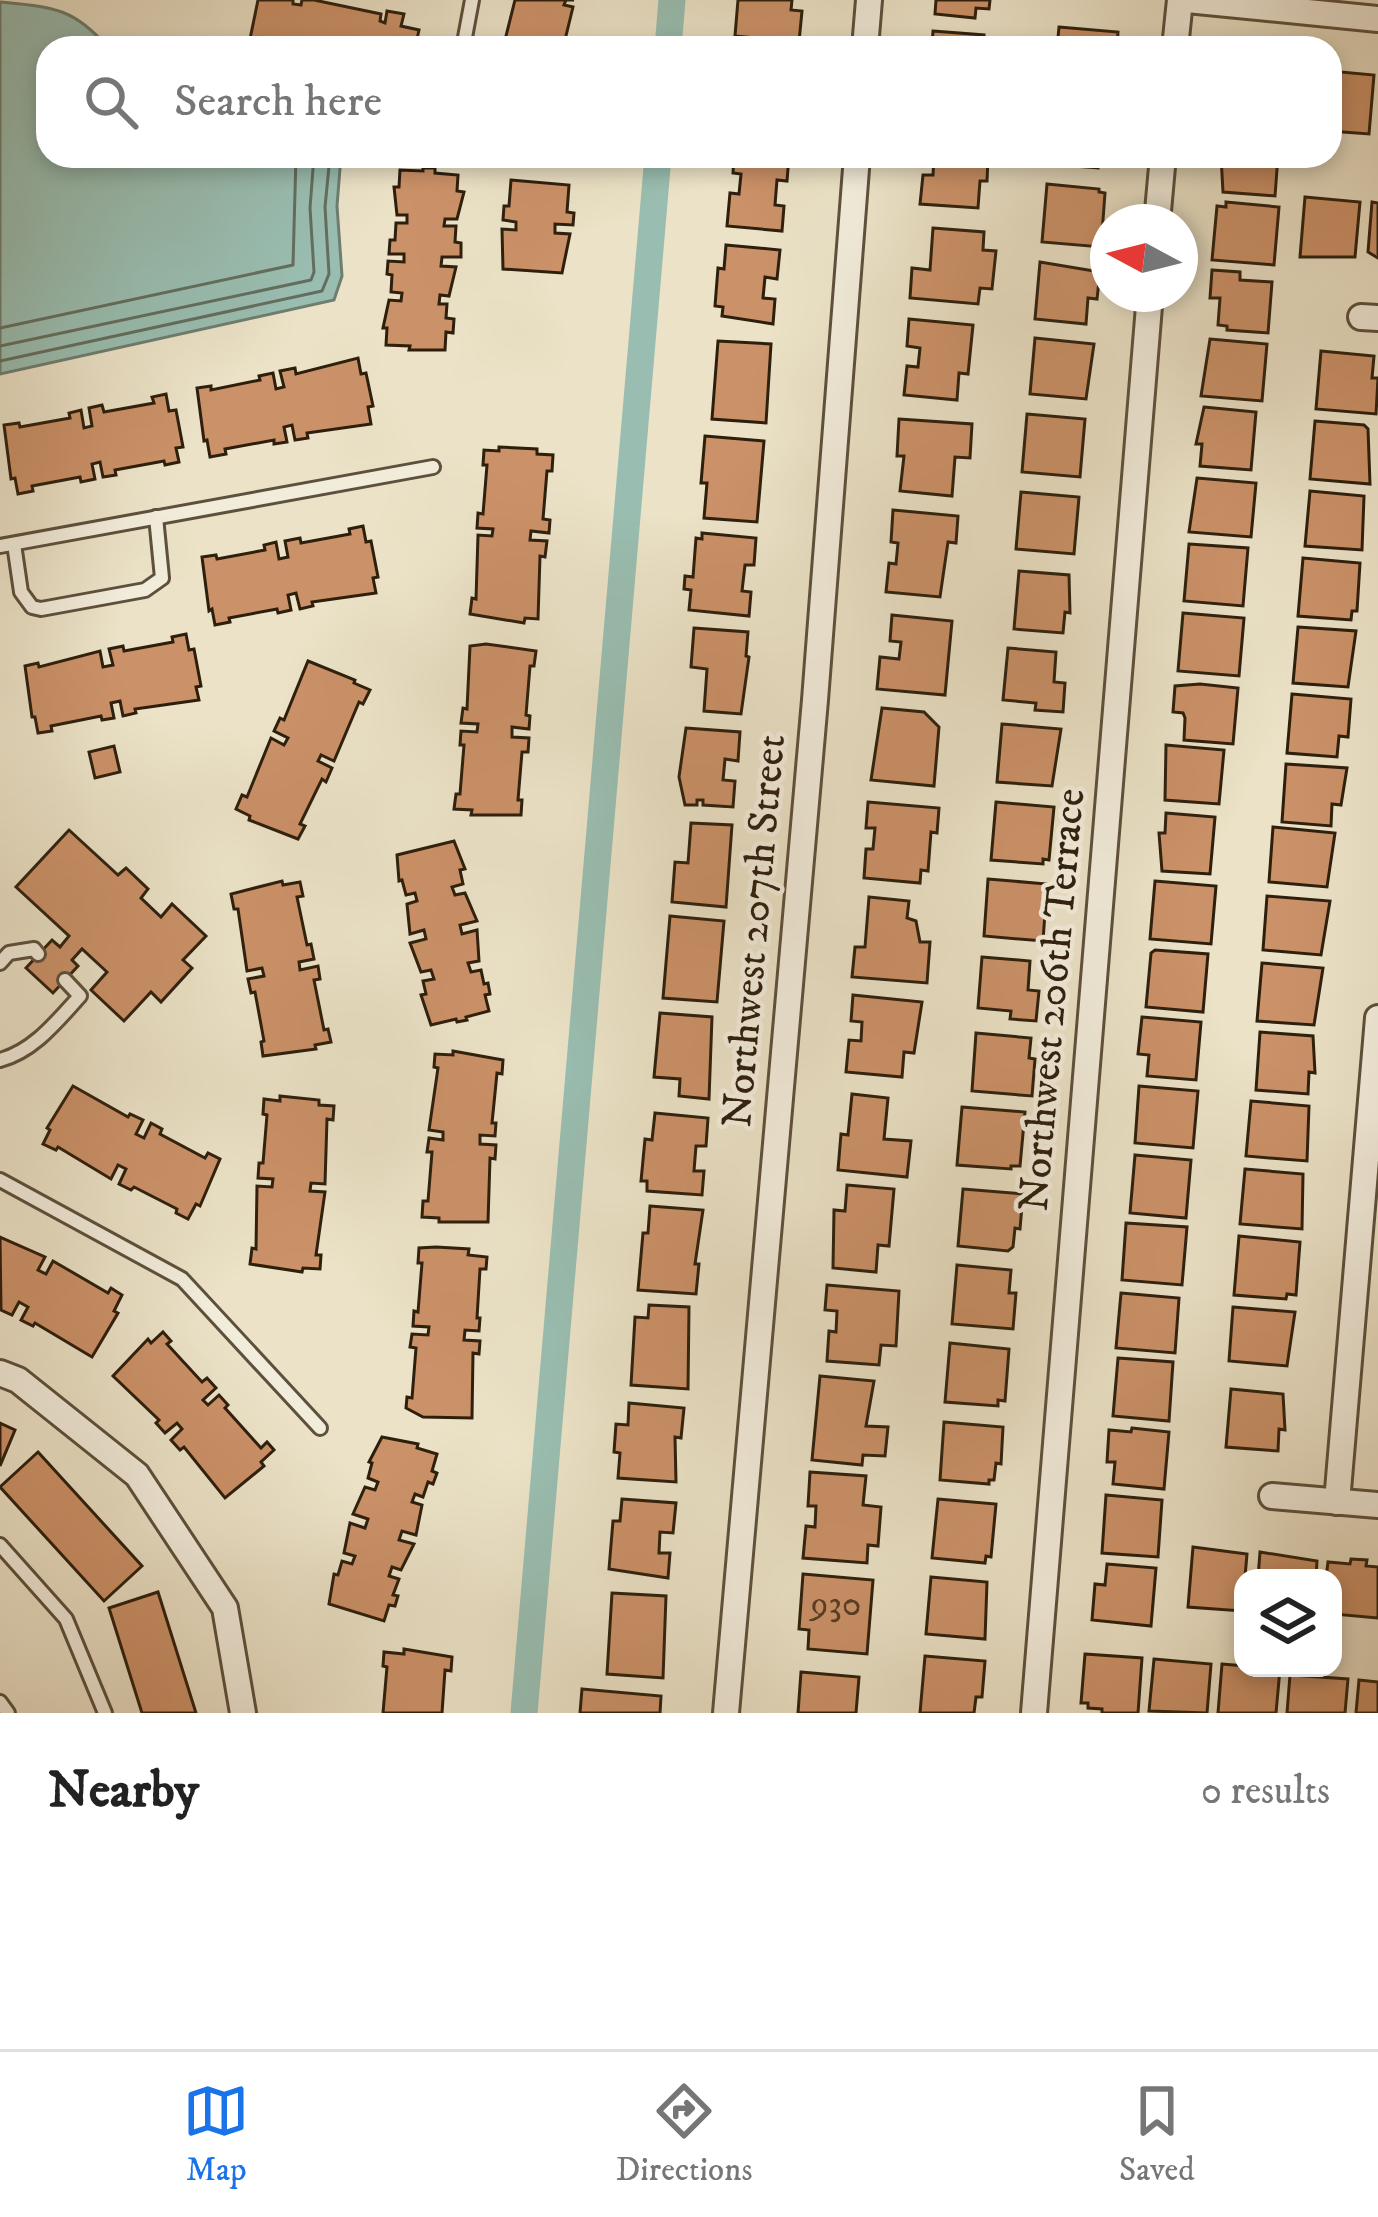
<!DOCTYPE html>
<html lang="en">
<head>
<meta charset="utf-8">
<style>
  :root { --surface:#fff; --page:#f6f6f6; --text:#222; --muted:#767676; --line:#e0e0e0; --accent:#1a73e8 }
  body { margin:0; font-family:"IM FELL DW Pica",serif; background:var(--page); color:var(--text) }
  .controls { position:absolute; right:36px; bottom:36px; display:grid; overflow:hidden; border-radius:24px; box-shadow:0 6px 18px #0003 }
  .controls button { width:108px; height:108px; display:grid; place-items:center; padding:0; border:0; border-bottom:3px solid var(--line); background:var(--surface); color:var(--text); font:60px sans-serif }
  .compass { position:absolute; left:1090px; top:204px; width:108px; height:108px; border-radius:50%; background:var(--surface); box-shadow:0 6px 18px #0003; rotate:277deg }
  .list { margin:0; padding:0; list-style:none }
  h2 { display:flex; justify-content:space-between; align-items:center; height:156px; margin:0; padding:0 48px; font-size:51px }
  h2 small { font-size:39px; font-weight:400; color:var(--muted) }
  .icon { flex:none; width:66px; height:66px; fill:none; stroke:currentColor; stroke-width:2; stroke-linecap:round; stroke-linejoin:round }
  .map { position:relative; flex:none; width:1378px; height:1713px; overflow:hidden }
  .search { position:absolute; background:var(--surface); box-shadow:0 6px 18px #0003; left:36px; right:36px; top:36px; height:132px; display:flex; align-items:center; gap:30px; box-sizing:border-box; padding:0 42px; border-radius:36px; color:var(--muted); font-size:45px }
  .sheet { height:336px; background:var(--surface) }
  nav { display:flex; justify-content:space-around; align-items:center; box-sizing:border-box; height:168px; border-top:3px solid var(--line); background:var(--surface); font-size:33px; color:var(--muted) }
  nav a { display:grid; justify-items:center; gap:6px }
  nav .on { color:var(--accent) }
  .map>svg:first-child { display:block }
  .water { fill:#99beb1; stroke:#6e7e6f; stroke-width:3 }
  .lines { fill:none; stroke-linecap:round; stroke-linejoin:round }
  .shore { stroke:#646e5f; stroke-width:3 }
  .canal { stroke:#99beb1; stroke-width:27 }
  .building { fill:#cb9168; stroke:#2e1f0d; stroke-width:3 }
  .service-casing { stroke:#5d503c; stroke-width:18 }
  .minor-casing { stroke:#5d503c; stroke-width:30 }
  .service { stroke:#f2ecdb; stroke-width:12 }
  .minor { stroke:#f2ecdb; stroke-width:24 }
  .labels { text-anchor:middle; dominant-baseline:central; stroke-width:9; stroke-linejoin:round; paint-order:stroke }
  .number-label { font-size:36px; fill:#553c24 }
  .street-label { font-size:42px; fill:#2e1f0d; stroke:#f2ecdb }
</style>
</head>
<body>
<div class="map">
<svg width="1378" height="1713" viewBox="0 0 1378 1713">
  <rect width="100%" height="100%" fill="#ebe2c7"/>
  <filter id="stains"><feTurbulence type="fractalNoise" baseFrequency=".00167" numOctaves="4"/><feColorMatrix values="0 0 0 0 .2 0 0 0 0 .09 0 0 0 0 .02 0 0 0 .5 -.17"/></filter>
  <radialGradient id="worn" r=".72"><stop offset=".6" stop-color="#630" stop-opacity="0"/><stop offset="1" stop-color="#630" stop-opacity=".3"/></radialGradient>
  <path class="water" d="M0 2C51 7 74 7 108 48H48V156H341L337 206 342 276 334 300 0 374Z"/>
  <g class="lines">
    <g class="shore">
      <polyline points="0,328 293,265 296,156"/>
      <polyline points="0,346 311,280 314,272 310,208 314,156"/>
      <polyline points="0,361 322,291 329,274 325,207 330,156"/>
    </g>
    <g class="canal">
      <polyline points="668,48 672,0"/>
      <polyline points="524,1713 658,156"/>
    </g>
  </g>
  <g class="building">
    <polygon points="258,0 293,0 293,4 301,5 302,0 314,0 381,14 380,21 385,23 387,11 404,14 401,26 419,30 415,48 292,48 283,44 282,48 266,48 267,42 250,39"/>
    <polygon points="515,0 574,0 566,0 564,5 573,7 563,48 503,48"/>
    <polygon points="738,0 792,0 791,10 802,11 799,42 735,36"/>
    <polygon points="936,0 990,0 989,9 976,8 975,18 935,14"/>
    <polygon points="1059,27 1118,32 1117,48 1057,48"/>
    <polygon points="933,31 984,35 984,41 1001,43 1000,48 932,48"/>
    <polygon points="1330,71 1374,75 1369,134 1330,131"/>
    <polygon points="734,156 789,156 787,181 777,180 775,205 784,206 782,231 727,226 730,193 739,194 741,174 733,173"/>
    <polygon points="934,156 994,156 988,158 987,181 980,181 978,208 920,204 923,175 933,175"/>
    <polygon points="1049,156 1099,156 1098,168 1049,164"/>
    <polygon points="1221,156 1278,156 1275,196 1223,192"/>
    <polygon points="423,168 435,168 435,173 458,175 457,191 464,192 457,219 445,219 444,226 456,226 455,242 461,243 461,257 442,257 441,266 456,267 449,296 440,295 439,304 447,304 446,318 454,319 453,333 446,332 445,350 409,350 410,346 386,345 387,328 383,328 389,300 401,301 402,293 391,292 392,275 387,274 388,261 404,262 404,254 389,254 390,240 395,240 396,223 407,223 407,215 397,215 394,187 399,187 400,170 423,171"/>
    <polygon points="511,180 569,185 567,212 574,213 573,225 555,224 555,233 570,234 562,273 503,269 502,229 516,230 516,222 503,220 504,206 509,206"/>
    <polygon points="1047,184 1099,189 1099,192 1105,193 1101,247 1042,242"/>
    <polygon points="1305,197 1360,202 1355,257 1300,257"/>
    <polygon points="1226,202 1279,207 1274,265 1212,260 1217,206 1226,207"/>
    <polygon points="1372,202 1378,203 1378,258 1368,252"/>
    <polygon points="933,228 984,232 983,250 996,251 992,289 980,288 978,304 910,298 912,268 930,270"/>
    <polygon points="726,245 780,250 777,279 765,277 763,298 775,299 773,324 722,316 723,307 715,306 718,268 724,269"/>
    <polygon points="1040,262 1100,272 1097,299 1088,298 1086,324 1035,319"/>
    <polygon points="1212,270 1240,272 1240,280 1272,282 1268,333 1227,330 1227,326 1218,325 1220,298 1210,298"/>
    <polygon points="909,319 973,325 968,374 959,373 957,400 904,395 907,366 918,367 920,348 907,346"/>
    <polygon points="1035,338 1094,344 1086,399 1030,394"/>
    <polygon points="1210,339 1267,344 1262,401 1201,396"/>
    <polygon points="718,341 771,344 766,423 712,419"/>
    <polygon points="1321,351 1374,356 1372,378 1378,378 1376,414 1316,409"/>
    <polygon points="358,358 361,374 366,373 373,406 368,407 371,424 307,433 308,438 295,440 292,425 284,427 287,442 274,444 274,440 225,449 226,454 210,457 207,440 204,441 197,388 211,386 211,390 260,380 259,376 273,373 276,389 284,387 280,371 295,368 296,374"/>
    <polygon points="166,394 169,411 176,410 183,447 176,448 179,462 165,465 164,461 115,470 116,475 103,477 100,462 92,464 95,479 81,482 80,477 32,486 33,491 18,494 15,478 11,479 4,425 19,423 20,427 70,418 69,413 81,410 84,428 92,426 89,408 102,405 104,412 154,403 152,397"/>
    <polygon points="1204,407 1256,412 1251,470 1200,466 1202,444 1196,444"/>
    <polygon points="1027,414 1085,419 1080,477 1022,472"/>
    <polygon points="899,419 972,424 970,458 955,457 952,496 900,491 904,456 897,456"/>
    <polygon points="1315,421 1364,425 1368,429 1370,484 1310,479"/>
    <polygon points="705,436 764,441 757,522 704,518 707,483 701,483"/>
    <polygon points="499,447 537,449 537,454 553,455 552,471 547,471 543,519 550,520 549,533 531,531 530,540 547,541 545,557 540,556 538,619 525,618 524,623 470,614 472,598 476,599 478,535 492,536 493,529 477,528 478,513 483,514 487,465 483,465 484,450 499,451"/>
    <polygon points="1197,478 1256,483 1251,537 1189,532"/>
    <polygon points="1310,491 1364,496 1362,550 1305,546"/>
    <polygon points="1021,492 1079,497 1074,554 1016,549"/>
    <polygon points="893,510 958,516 956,543 948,542 940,597 886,592 889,563 896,564 898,543 891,542"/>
    <polygon points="363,526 366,542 371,541 378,577 373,578 376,593 312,602 313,606 300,609 296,593 288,595 291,610 278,613 277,609 229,618 230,622 215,625 212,609 209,611 202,557 216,555 217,559 265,550 264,545 276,542 279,559 288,557 285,541 300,538 301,543 350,534 349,529"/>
    <polygon points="702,533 756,538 754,565 745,565 742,591 751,592 749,616 689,610 691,590 684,589 685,576 693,577 696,538 702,539"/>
    <polygon points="1189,544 1248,548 1243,606 1184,601"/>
    <polygon points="1303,558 1360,563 1357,611 1352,611 1351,620 1298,616"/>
    <polygon points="1019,571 1069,575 1070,613 1065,612 1063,633 1014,629"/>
    <polygon points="1183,613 1244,618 1239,676 1178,671"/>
    <polygon points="892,615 952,621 945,695 877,689 880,657 899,659 901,642 890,641"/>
    <polygon points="1298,627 1356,631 1348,687 1293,683"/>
    <polygon points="694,628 748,632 746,656 749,657 741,714 704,711 707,669 691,667"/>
    <polygon points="186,634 189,650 194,649 201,686 196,687 199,700 135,709 136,713 123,716 120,701 111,703 114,718 102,720 101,716 51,726 52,731 38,733 35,717 32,717 25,666 38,663 39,667 100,651 103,667 113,665 109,649 123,646 124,651 173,642 172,637"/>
    <polygon points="486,644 536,651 534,666 530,666 526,715 530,716 529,729 512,727 512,737 529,738 528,752 522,752 518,800 522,800 521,815 471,815 472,810 454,809 456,794 460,794 464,745 460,745 461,731 477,732 478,724 461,723 463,708 467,709 470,646"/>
    <polygon points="1008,648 1056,652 1054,682 1065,683 1063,712 1035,710 1036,703 1003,700"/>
    <polygon points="308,661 355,680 354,683 370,690 363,704 359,702 334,761 321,755 318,761 332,768 326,782 322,779 300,824 305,826 298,839 249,820 250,816 236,809 242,795 247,797 271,738 284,745 288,738 274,731 280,718 284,720"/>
    <polygon points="1200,684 1238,688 1233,744 1184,740 1185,718 1183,713 1173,712 1175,686"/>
    <polygon points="1292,694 1351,699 1348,737 1339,736 1337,757 1287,753"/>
    <polygon points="882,708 924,712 939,727 934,786 871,780"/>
    <polygon points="1002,724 1061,729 1052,786 997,782"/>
    <polygon points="686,728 740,732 738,761 725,759 723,780 735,781 733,807 703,805 703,800 697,800 697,805 685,805 679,777"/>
    <polygon points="1166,745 1224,750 1219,804 1165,800"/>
    <polygon points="114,746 120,772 95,778 89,752"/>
    <polygon points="1286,764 1347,768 1341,805 1332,804 1331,826 1282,822"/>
    <polygon points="868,802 939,808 937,833 931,832 928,871 921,870 920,883 864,878 866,849 873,849 875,828 866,828"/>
    <polygon points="996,802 1054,807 1049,860 1043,859 1043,864 991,860"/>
    <polygon points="1166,813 1215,817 1210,874 1162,871 1159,833 1165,833"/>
    <polygon points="691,823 732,825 726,907 672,902 675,862 688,863"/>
    <polygon points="1273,827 1335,833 1327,887 1269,882"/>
    <polygon points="69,830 118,875 126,868 148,889 141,898 161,917 172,904 206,936 183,960 192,968 161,1002 151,992 124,1021 91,990 107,972 82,949 72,960 78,966 53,993 26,968 52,940 60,947 69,936 16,887"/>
    <polygon points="454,841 465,869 460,870 463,884 452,887 455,895 465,893 477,921 460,925 462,934 477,930 479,961 468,963 471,972 481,970 484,984 488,983 490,994 485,995 489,1011 466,1017 467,1020 457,1022 456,1019 431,1025 421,995 426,994 423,981 434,979 431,970 421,972 410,943 426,939 424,930 410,934 407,904 417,901 415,893 406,895 402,880 399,881 397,855"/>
    <polygon points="988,879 1047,884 1043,941 984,936"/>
    <polygon points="282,881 283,885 300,882 303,896 297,897 307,945 311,944 314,959 299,962 300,970 318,966 320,979 314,980 324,1030 328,1029 331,1042 315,1045 316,1049 263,1056 261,1042 264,1041 255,992 251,993 248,979 264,976 262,968 247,971 238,909 234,909 231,894"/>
    <polygon points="1155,881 1216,886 1211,944 1150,939"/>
    <polygon points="1267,896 1330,901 1321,955 1263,950"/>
    <polygon points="869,897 909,901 907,918 916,921 920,942 930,942 927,983 852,977 855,947 865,947"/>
    <polygon points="670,916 724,921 717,1002 663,998"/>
    <polygon points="1155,950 1208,954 1203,1012 1146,1007 1151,953"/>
    <polygon points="982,957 1030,961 1028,990 1039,991 1036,1021 1010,1019 1011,1011 978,1008"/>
    <polygon points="1262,963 1323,968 1314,1025 1257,1021"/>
    <polygon points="853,995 922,1002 914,1053 904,1052 902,1077 846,1072 849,1040 861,1041 862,1022 851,1021"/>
    <polygon points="660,1013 712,1017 709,1099 679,1096 680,1079 654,1077"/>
    <polygon points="1142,1017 1201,1022 1196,1080 1147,1076 1149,1055 1138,1054"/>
    <polygon points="1260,1032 1313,1036 1315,1073 1309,1072 1308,1094 1256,1090"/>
    <polygon points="976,1033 1031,1038 1029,1058 1035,1059 1032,1096 972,1091"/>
    <polygon points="453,1051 503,1060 502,1074 497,1073 492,1123 496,1123 495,1136 480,1135 480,1144 496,1145 495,1159 490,1158 488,1222 439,1222 439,1218 422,1217 423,1201 428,1201 432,1152 427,1152 429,1138 443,1140 443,1132 429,1130 438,1068 434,1067 435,1054 453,1055"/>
    <polygon points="73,1086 128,1117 130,1114 143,1120 136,1134 144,1138 151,1123 162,1129 160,1134 205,1158 208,1153 220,1159 200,1206 196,1204 188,1219 176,1213 177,1209 134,1187 131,1190 119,1184 126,1169 118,1165 111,1179 58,1147 56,1150 43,1144 50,1130 47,1128"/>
    <polygon points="1139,1086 1198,1091 1193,1148 1135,1143"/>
    <polygon points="852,1094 888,1098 884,1139 911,1141 907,1177 838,1170 841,1134 848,1135"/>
    <polygon points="280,1096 319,1100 319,1105 334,1106 333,1120 327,1119 325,1184 311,1183 310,1191 325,1192 316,1255 321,1255 320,1269 303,1268 302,1272 250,1264 252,1248 256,1249 257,1186 272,1187 273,1179 258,1178 259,1163 263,1163 267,1115 263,1114 264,1099 280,1101"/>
    <polygon points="1251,1101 1309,1106 1307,1161 1246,1156"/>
    <polygon points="962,1107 1025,1112 1020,1166 1011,1166 1011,1169 957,1165"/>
    <polygon points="655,1113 708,1118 706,1146 696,1146 694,1171 704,1171 702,1195 647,1191 647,1181 641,1181 645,1139 652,1140"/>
    <polygon points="1135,1155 1191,1160 1186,1218 1130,1213"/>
    <polygon points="1245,1169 1303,1174 1302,1229 1240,1224"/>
    <polygon points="847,1185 894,1189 889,1246 878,1245 876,1272 833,1268 834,1210 845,1211"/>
    <polygon points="963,1189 1023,1194 1020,1229 1015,1228 1013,1247 1008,1251 958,1246"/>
    <polygon points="650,1206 703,1210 695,1264 699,1264 696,1294 638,1290 643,1233 648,1233"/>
    <polygon points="1126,1223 1187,1227 1182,1285 1122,1280"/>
    <polygon points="1239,1236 1300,1242 1296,1295 1287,1294 1286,1299 1234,1295"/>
    <polygon points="0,1237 45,1257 38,1270 46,1274 53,1261 108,1293 111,1288 122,1295 114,1311 118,1313 92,1357 35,1323 33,1326 21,1320 28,1307 19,1302 12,1315 1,1310"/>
    <polygon points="436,1247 469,1249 468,1255 487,1257 486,1269 480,1269 477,1318 480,1318 479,1331 465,1330 464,1340 480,1341 479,1354 473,1353 472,1418 423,1417 406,1408 407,1397 412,1398 416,1348 410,1347 412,1334 428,1335 429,1327 413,1326 414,1311 418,1312 422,1263 418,1263 419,1248"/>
    <polygon points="957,1265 1011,1270 1009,1293 1016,1293 1013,1329 952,1324"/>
    <polygon points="827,1285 899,1291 896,1346 881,1345 879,1365 827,1361 829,1331 836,1332 837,1311 825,1310"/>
    <polygon points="1121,1293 1179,1298 1175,1353 1116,1348"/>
    <polygon points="649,1305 689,1307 688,1389 631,1385 635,1317 648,1318"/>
    <polygon points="1233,1307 1295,1312 1287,1366 1229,1361"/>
    <polygon points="163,1332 171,1341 167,1344 202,1382 207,1378 216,1388 203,1400 208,1405 219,1395 228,1405 225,1408 261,1448 267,1442 274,1450 261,1462 264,1466 225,1498 184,1447 180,1450 171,1440 182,1429 177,1423 165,1433 156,1423 159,1420 113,1376 148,1339 151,1343"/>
    <polygon points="950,1343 1009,1349 1005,1401 998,1400 998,1406 945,1402"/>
    <polygon points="1118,1358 1173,1362 1169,1421 1113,1416"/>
    <polygon points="820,1376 874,1381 866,1426 888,1427 885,1456 863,1455 862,1465 812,1460"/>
    <polygon points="1231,1389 1283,1394 1285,1430 1279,1429 1278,1451 1226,1447"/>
    <polygon points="629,1403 684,1408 681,1438 675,1437 676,1482 618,1478 620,1453 614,1452 616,1424 628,1425"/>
    <polygon points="944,1422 1003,1427 1001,1464 996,1463 994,1480 989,1480 989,1484 940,1480"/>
    <polygon points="0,1423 15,1430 0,1466"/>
    <polygon points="1132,1428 1169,1432 1164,1489 1113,1484 1115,1462 1107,1462 1109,1430 1131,1432"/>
    <polygon points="382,1437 418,1444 417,1448 437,1454 432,1471 437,1473 433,1484 428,1482 423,1497 415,1494 412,1502 422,1505 416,1535 402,1531 399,1540 414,1544 401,1570 392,1567 389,1576 399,1579 393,1595 398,1596 395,1606 389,1605 384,1621 329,1604 334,1574 338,1575 342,1561 352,1564 355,1556 344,1553 350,1523 365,1528 368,1519 353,1514 365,1487 375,1490 378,1482 368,1478 372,1463 369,1462"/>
    <polygon points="38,1452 142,1566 104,1601 0,1487"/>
    <polygon points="810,1472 866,1476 863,1505 881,1507 878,1546 868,1545 867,1563 803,1558 806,1526 815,1527 816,1506 808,1506"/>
    <polygon points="1106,1495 1162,1500 1158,1557 1102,1553"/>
    <polygon points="622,1499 676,1503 673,1533 660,1532 659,1553 670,1553 668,1578 609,1569 613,1521 620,1521"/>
    <polygon points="938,1499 996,1504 991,1557 986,1556 985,1563 932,1558"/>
    <polygon points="1193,1547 1247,1554 1242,1611 1188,1607"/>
    <polygon points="1260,1552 1317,1561 1316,1578 1258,1578"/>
    <polygon points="1351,1559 1367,1560 1366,1566 1378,1567 1378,1618 1333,1614 1333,1578 1326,1578 1328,1562 1350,1564"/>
    <polygon points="1107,1564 1156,1568 1151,1626 1092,1620 1095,1584 1105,1585"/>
    <polygon points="803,1574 873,1580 867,1654 808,1649 809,1630 799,1629"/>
    <polygon points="931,1577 987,1582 985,1639 926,1634"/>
    <polygon points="158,1592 196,1713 142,1713 109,1608"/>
    <polygon points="612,1593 666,1596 663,1678 607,1674"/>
    <polygon points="404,1649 452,1657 451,1671 445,1670 442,1713 383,1713 387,1667 383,1666 384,1652 404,1654"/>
    <polygon points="1085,1654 1142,1658 1138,1713 1102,1713 1102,1709 1088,1708 1088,1703 1081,1703"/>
    <polygon points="925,1656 985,1661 982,1697 976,1697 974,1713 920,1713"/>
    <polygon points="1154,1659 1211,1664 1207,1713 1149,1711"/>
    <polygon points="1222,1664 1280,1669 1276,1713 1218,1713"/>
    <polygon points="801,1672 859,1677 856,1713 798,1713"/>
    <polygon points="1290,1675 1348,1679 1345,1713 1287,1713"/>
    <polygon points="1359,1680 1378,1682 1378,1713 1356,1713"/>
    <polygon points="582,1689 661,1696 660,1713 580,1713"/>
  </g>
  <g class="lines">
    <defs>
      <g id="service">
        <polyline points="463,48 472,0"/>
        <polyline points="14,544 21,592 32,607 41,609 145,590 162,578 156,517"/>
        <polyline points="0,546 433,467"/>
        <polyline points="0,963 9,953 34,949 38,954"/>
        <path d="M0 1060C34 1051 57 1021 80 996L65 980"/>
        <polyline points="0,1180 182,1279 320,1428"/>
        <polyline points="0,1545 66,1619 105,1713"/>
        <polyline points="0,1702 8,1713"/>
      </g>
      <g id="minor">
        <polyline points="1187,0 1378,19"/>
        <polyline points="865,48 869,0"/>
        <polyline points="1175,48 1180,0"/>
        <polyline points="1157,222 1163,156"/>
        <polyline points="1361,317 1378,318"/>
        <polyline points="0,1373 18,1380 137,1475 225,1608 243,1713"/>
        <polyline points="1272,1496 1378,1505"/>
        <polyline points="1337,1502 1378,1018"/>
        <polyline points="726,1713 815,700 857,156"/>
        <polyline points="1034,1713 1150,294"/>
      </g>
    </defs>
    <use href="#service" class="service-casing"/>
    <use href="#minor" class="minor-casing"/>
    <use href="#service" class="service"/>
    <use href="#minor" class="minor"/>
  </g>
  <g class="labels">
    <g class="number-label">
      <text x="836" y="1604">930</text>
    </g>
    <g class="street-label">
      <text transform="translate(755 931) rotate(-85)">Northwest 207th Street</text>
      <text transform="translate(1053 1000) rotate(-85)">Northwest 206th Terrace</text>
    </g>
  </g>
  <rect width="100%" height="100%" filter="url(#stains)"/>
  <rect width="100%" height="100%" fill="url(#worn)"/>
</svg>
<div class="controls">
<button><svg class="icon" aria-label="layers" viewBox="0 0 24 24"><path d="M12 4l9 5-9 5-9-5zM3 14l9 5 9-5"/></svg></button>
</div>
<svg class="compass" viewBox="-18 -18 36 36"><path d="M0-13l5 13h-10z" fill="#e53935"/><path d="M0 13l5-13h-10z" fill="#767676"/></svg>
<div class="search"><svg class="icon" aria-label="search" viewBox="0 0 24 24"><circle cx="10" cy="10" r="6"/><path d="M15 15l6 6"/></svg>Search here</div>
</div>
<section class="sheet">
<h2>Nearby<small>0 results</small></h2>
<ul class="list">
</ul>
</section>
<nav>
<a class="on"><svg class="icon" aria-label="map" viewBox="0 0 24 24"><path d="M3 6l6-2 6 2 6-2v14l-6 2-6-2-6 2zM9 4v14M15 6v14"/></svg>Map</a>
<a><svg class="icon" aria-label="directions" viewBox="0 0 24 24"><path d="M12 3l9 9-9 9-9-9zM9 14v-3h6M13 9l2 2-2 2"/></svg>Directions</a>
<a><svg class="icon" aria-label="saved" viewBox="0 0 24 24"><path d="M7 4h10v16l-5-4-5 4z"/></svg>Saved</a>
</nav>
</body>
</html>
